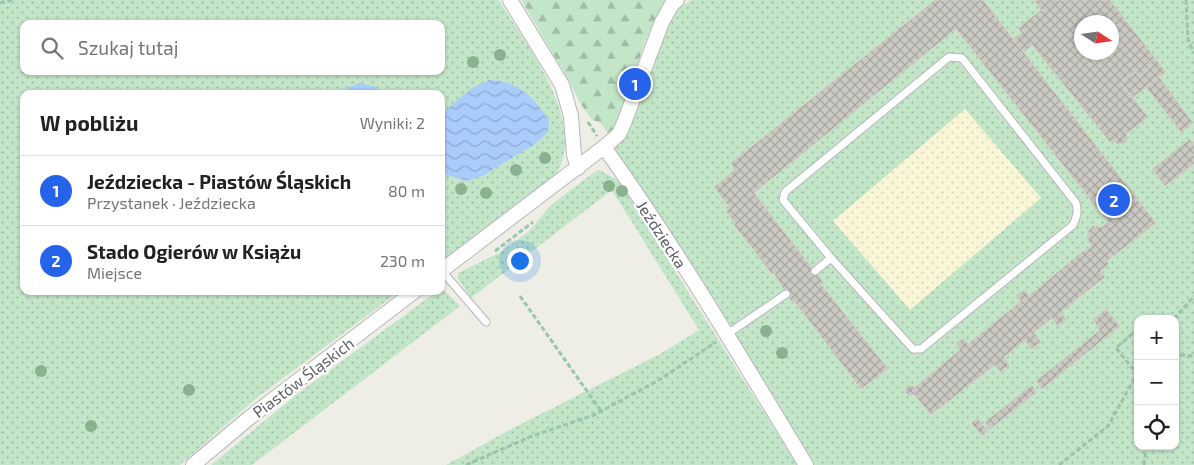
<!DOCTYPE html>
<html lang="pl">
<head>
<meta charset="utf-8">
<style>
  :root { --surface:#fff; --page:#f2f2f2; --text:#202124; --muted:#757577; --line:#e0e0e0; --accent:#2563eb }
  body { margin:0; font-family:"Exo 2",sans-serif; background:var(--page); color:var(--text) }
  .controls { position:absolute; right:15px; bottom:15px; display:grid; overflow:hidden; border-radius:10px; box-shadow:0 1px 4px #0004 }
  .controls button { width:45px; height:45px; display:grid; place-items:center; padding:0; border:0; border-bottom:1px solid var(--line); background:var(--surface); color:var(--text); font:25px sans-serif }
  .compass { position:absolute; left:1074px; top:15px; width:45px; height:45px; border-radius:50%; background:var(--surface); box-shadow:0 1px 4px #0004; rotate:102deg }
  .you { position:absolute; left:519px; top:260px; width:18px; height:18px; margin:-12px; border:4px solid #fff; border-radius:50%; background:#1a73e8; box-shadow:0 0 0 8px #1a73e833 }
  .badge { display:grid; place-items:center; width:32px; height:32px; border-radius:50%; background:var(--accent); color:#fff; font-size:16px; font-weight:700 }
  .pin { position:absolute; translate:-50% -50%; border:2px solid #fff; box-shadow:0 1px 5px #0006 }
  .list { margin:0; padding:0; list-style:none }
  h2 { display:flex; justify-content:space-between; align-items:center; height:65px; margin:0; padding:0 20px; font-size:21px }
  h2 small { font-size:16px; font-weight:400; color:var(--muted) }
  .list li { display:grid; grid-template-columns:32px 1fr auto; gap:15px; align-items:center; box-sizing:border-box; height:70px; padding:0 20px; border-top:1px solid var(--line) }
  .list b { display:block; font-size:19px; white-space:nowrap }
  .list p { margin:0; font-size:16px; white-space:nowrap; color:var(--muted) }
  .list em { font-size:16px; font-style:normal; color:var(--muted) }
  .icon { flex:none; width:28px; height:28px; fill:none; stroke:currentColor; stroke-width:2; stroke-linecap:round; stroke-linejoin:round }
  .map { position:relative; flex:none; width:1194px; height:465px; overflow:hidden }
  .search { position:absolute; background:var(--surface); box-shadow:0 1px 4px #0004; left:20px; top:20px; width:425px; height:55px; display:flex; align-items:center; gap:12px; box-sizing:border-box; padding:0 18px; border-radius:10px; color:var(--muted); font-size:19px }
  .panel { position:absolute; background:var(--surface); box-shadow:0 1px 4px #0004; left:20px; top:90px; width:425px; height:205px; border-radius:10px }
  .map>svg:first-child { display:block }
  .green { fill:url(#green-dots); fill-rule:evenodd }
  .forest { fill:url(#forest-firs) }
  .sand { fill:url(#sand-dots) }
  .water { fill:url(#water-waves) }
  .building { fill:url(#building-cross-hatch); stroke:#d4d1c4; fill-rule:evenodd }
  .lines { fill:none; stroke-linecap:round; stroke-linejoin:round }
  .service-casing { stroke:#b6b7bc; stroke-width:9 }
  .minor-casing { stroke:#b6b7bc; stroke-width:16 }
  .path { stroke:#9bc4ac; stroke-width:3; stroke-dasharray:5 2.5; stroke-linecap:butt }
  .service { stroke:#fff; stroke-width:7 }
  .minor { stroke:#fff; stroke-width:14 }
  .tree { fill:#8ab28e }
  .labels { text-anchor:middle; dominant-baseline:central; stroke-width:4.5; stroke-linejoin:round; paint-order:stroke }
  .street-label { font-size:16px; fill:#5d6065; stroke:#fff }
</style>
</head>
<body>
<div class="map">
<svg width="1194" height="465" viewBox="0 0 1194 465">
  <defs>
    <pattern id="green-dots" width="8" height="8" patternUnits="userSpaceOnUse" patternTransform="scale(1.25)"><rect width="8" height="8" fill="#c3e5c8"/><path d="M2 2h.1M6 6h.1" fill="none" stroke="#a2bda6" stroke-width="1.8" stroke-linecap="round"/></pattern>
    <pattern id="forest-firs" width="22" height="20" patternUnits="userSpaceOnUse" patternTransform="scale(1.25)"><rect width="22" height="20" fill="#c3e5c8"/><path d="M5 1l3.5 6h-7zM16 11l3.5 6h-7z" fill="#a2bda6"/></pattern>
    <pattern id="sand-dots" width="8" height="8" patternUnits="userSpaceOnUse" patternTransform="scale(1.25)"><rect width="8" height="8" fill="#f9f6d7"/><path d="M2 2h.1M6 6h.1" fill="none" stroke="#d8d5bb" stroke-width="1.8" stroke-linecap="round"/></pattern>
    <pattern id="water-waves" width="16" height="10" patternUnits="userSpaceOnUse" patternTransform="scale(1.25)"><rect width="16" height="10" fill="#a9ccfb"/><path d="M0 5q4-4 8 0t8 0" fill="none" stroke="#8da9cf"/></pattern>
    <pattern id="building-cross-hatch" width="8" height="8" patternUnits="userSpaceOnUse" patternTransform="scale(1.25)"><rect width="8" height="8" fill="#cac9c2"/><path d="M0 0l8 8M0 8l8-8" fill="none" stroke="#a7a7a1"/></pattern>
  </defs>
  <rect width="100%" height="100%" fill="#efeee6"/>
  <g class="green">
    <path d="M0 0H499C526 44 582 115 560 167 557 173 552 178 547 182L441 261V94H24V291H400L259 396 180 465H0ZM24 24H441V71H24Z"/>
    <path d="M692 0H1194V465H813L613 151 623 140 631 126 666 29 680 7ZM1082 22H1112V52H1082ZM1138 319H1175V446H1138Z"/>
    <polygon points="599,170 618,180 797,465 446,465 517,426 660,354 699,330 612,190 471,298 458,279 458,273 501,252 529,231 551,205 596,171"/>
    <polygon points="442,290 446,292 460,306 252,465 211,465 296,395 436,292"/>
  </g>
  <path class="forest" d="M521 0H668C648 24 637 67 627 97 622 110 618 124 609 136 604 127 602 122 592 120L580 103 569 81Z"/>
  <polygon class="sand" points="965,109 1041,198 910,310 833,221"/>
  <g class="water">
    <path d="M489 80C518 80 534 98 549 120L548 132 535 144 482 176 467 181 444 174 441 172V114L472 88Z"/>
    <polygon points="360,83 376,87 387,94 339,94 345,89"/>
  </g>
  <g class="building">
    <polygon points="935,0 983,0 1156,223 1107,261 1109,264 1100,271 1105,277 1061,312 1066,320 1058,327 1052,318 1034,333 1041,342 1031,349 1025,340 1004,357 1009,366 1001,372 995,365 931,415 914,394 912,396 908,395 905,392 906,387 909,385 915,387 960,350 956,344 963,338 968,344 1021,301 1016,295 1025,290 1029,296 1084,250 1086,251 1092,246 1088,240 1088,231 1093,226 1102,227 1108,222 956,29 754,193 823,282 821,284 888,369 861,389 795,302 792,302 786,294 774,273 772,274 734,225 735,224 726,211 730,208 714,187 735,170 731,163"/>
    <path d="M1034 0H1110L1155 58 1148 63 1151 67 1139 76 1135 72 1121 83 1148 117 1126 134 1127 139 1125 143 1117 144 1113 140 1110 142 1032 45 1024 53 1012 39 1022 33 1018 28 1041 10ZM1082 22H1112V52H1082Z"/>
    <polygon points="1155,58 1166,72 1132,98 1121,83 1135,72 1139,76 1151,67 1148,63"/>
    <polygon points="1159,77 1193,123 1181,132 1146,87"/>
    <polygon points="1190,139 1194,145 1194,164 1165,186 1152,169"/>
    <polygon points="1106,309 1120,326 1042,389 1036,381 1100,330 1093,320"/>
    <polygon points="1032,385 1037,392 990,429 985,422"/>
    <polygon points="977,418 988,431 982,436 971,423"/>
  </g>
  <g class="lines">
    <defs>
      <g id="service">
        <polyline points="442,271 486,322"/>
        <path d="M815 271 831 258 783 200 785 192 949 57 962 58 1076 203C1078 212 1077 217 1073 225L921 349H913L831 258"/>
        <polyline points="726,335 786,294"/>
      </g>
      <g id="minor">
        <polyline points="510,0 562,85 571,116 574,155 578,168"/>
        <path d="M604 147C677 249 741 358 806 465"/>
        <polyline points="441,271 604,147 619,134 624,123 662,22 672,4 677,0"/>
        <polyline points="193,465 249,418 415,291"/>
      </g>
    </defs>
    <use href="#service" class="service-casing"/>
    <use href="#minor" class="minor-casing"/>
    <g class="path">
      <polyline points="1186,0 1188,40 1194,53"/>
      <polyline points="0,3 12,0"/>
      <polyline points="588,122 597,136"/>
      <polyline points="495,251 533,222"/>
      <polyline points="520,296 601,411"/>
      <polyline points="1174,319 1194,296"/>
      <polyline points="1175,349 1181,355 1194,356"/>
      <polyline points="466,465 532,436 594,415 659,380 716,342"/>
      <polyline points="1059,465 1108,426 1137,374 1116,348 1138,329"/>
      <polyline points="1144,465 1146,446"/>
    </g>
    <use href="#service" class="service"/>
    <use href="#minor" class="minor"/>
  </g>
  <g class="tree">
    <circle cx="500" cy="55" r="6"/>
    <circle cx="473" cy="62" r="6"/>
    <circle cx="545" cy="158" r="6"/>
    <circle cx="516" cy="170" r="6"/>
    <circle cx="609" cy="186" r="6"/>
    <circle cx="461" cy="189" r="6"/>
    <circle cx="622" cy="191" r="6"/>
    <circle cx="486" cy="193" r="6"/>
    <circle cx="766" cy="331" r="6"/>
    <circle cx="782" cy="353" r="6"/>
    <circle cx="41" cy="371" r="6"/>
    <circle cx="189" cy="390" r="6"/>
    <circle cx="91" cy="426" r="6"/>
  </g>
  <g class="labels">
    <g class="street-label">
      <text transform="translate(662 234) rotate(57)">Jeździecka</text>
      <text transform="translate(303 377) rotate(-37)">Piastów Śląskich</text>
    </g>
  </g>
</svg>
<div class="controls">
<button>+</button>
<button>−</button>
<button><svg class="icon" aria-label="locate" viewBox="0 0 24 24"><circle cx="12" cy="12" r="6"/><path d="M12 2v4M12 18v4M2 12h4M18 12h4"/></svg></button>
</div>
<svg class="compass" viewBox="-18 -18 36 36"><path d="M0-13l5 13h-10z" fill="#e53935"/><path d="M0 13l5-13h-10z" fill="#757577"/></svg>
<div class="you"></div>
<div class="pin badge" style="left:635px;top:84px">1</div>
<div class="pin badge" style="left:1114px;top:200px">2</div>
<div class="search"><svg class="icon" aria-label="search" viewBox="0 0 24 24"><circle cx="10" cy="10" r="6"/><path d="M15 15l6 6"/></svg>Szukaj tutaj</div>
<section class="panel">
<h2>W pobliżu<small>Wyniki: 2</small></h2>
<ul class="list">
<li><span class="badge">1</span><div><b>Jeździecka - Piastów Śląskich</b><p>Przystanek · Jeździecka</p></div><em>80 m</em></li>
<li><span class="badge">2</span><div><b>Stado Ogierów w Książu</b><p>Miejsce</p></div><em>230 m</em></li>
</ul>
</section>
</div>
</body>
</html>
